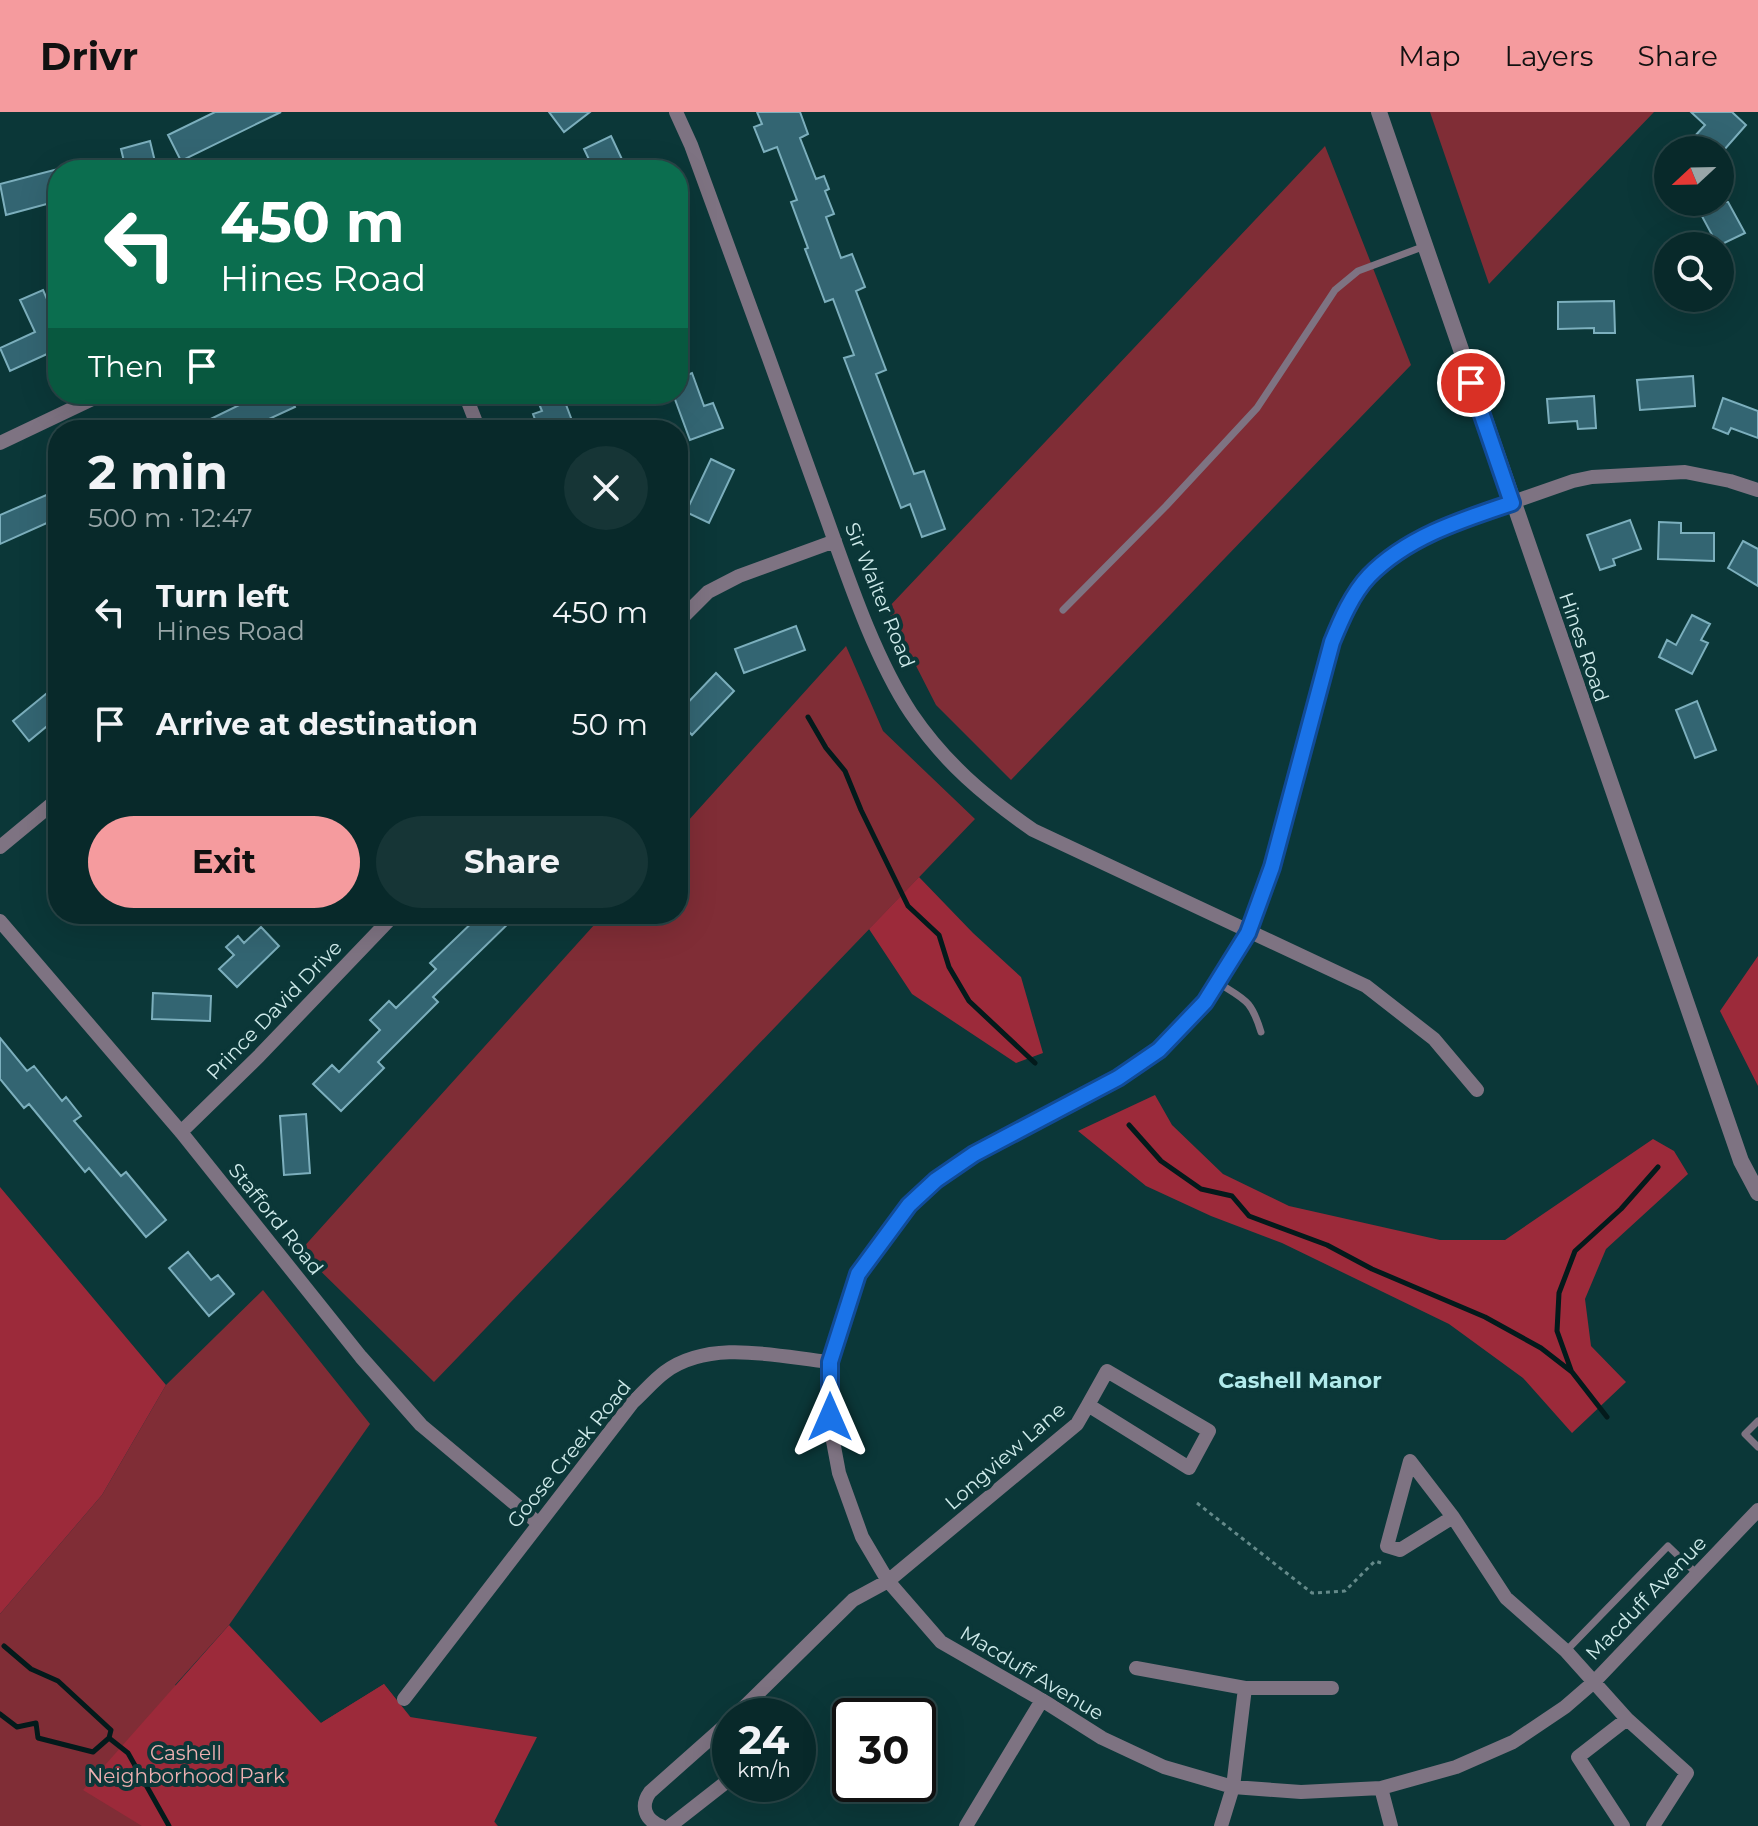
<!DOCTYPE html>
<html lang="en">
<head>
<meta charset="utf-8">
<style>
  body { margin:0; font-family:Montserrat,sans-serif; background:#163536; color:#f1f3f6; height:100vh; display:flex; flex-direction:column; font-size:30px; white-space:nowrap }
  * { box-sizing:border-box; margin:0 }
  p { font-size:26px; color:#98a6a8 }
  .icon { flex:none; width:44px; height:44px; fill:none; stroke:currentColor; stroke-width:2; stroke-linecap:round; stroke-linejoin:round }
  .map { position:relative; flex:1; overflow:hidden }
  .drawer { position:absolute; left:48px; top:308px; width:640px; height:504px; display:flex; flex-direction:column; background:#08292a; border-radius:32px; box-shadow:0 8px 32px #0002,0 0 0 2px #294547 }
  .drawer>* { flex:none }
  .banner { position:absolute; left:48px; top:48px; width:640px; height:244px; border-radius:32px; box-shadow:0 8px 32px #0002,0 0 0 2px #294547; background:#0b6e4f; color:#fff; overflow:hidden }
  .needle { width:52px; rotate:248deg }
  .tools { position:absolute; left:1654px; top:24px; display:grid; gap:16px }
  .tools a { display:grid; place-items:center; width:80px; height:80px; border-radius:50%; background:#08292a; box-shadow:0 8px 32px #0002,0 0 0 2px #294547; font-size:40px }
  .speed { position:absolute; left:712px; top:1586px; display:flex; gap:16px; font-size:40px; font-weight:700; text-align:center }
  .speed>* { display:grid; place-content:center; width:104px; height:104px; border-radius:50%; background:#08292a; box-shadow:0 8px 32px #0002,0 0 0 2px #294547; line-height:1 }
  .speed small { font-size:20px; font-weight:400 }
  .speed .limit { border:4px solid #111; border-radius:12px; background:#fff; color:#111 }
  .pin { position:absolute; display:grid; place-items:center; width:68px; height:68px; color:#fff; margin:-34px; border:4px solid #fff; border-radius:50%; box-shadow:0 2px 8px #0007 }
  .me { position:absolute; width:88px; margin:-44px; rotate:0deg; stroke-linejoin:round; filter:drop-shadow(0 0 6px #0008) }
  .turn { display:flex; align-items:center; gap:28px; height:168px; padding:0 40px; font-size:36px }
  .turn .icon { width:104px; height:104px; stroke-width:2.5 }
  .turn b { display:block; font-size:56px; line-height:68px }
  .then { display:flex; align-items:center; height:76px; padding:0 40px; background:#0003; gap:16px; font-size:30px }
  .round { display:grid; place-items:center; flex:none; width:84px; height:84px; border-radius:42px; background:#163536 }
  .overview { display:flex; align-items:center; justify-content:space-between; height:136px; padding:0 40px }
  h1 { font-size:48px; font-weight:700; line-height:60px }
  .cta { display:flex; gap:16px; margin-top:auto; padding:16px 40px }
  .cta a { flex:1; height:92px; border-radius:48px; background:#f59b9e; color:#111; font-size:32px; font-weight:700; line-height:92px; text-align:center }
  .cta a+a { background:#163536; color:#f1f3f6 }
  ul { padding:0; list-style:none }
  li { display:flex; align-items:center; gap:24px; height:112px; padding:0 40px }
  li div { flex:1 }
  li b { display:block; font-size:30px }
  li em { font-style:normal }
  header { display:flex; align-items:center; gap:48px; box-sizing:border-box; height:112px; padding:0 40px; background:#f59b9e; color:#111 }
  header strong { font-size:38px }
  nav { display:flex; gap:44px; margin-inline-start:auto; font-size:28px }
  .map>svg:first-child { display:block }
  .green { fill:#802d36 }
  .forest { fill:#9c2a3a }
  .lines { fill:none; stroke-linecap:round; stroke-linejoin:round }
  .stream { stroke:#031a1b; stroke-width:5 }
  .building { fill:#336572; stroke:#7cafbd; stroke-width:2 }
  .path { stroke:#658a8a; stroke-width:3; stroke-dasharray:4 4; stroke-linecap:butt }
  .service { stroke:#7e7382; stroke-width:7 }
  .minor { stroke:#7e7382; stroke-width:14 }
  .tertiary { stroke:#7e7382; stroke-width:16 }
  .route-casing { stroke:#114b97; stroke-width:20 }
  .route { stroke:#1a73e8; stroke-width:14 }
  .labels { text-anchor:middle; stroke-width:8; stroke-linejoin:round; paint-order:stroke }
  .street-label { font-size:20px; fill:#ceeaea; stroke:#0b3738 }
  .park-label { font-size:20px; fill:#edb0b1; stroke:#0b3738 }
  .neighbourhood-label { font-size:22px; font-weight:bold; fill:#b2ebec; stroke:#0b3738 }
</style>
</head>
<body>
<header>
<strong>Drivr</strong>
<nav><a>Map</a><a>Layers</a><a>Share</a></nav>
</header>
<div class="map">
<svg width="1758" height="1714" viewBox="0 0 1758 1714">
  <rect width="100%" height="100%" fill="#0b3738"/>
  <path class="green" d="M1430,0H1654L1489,172Z
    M1325,34L1411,253L1011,668L936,593L887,497Z
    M846,534L883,619L975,707L434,1270L300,1139L604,802H678V720Z
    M263,1178L370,1312L229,1513L175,1573L258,1650L384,1572L498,1714H0V1502L102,1383L166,1273Z"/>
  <path class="forest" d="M919,765L973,821L1021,865L1043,941L1016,951L912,882L869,817Z
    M1758,844V974L1720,899Z
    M1155,983L1172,1013L1223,1062L1289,1094L1440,1128H1505L1653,1027L1674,1039L1688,1062L1606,1137L1585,1187L1591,1234L1626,1270L1572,1321L1523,1266L1449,1212L1282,1131L1211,1104L1146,1074L1078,1019Z
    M0,1075L166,1273L102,1383L0,1502Z
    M229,1513L321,1611L384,1572L410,1605L537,1625L494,1710L497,1714H142L83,1678Z"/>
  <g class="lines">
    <path class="stream" d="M808,605L826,636L845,659L861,698L908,794L939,823L949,855L969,889L1035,951
      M1129,1013L1161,1049L1201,1077L1232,1084L1249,1104L1327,1133L1372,1157L1485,1205L1541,1236L1572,1260L1607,1305
      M1571,1258L1557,1219L1559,1181L1575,1139L1621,1097L1658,1055
      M4,1534L31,1557L58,1569L111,1618L109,1626
      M0,1602L17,1615L36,1611L38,1626L93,1640L109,1626L128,1641L169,1714"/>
  </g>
  <path class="building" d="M215,0H281L181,49L168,23Z
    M549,0H590L564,20Z
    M757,0H800L808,22L800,26L816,67L824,64L829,77L825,79L834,102L826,105L841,146L852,142L865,175L856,179L886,258L876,262L914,362L924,359L945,417L922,425L910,392L901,396L844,246L854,243L833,187L825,190L805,137L808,136L791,90L797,88L777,35L764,40L754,15L762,12Z
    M1691,0H1732L1746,13L1724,38H1708L1694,25L1705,13Z
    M611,24L627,58H594L584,37Z
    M150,29L157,58H126L121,37Z
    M58,57V89L6,103L0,72Z
    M1707,90H1728L1745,121L1718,134L1697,95Z
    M43,178L58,212V237L10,259L0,236L35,220L20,188Z
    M1614,189L1615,221H1594V216L1558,217V190Z
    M692,261L704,294L713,291L723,316L690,328L673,282H678V267Z
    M1693,264L1695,294L1640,298L1637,268Z
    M262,282H289L295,295L245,318H188Z
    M535,282H562L574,314L565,318H539L533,302L542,299Z
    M1594,284L1596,316L1578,317L1577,309L1549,311L1547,287Z
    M1723,286L1758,299V326L1731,316L1728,322L1713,316Z
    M711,347L734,358L709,411L686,400Z
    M58,378V406L0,432V403Z
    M1630,408L1641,437L1613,447L1615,453L1600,458L1587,423Z
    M1659,410L1681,411V421H1714V449L1658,447Z
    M1743,429L1758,437V474L1728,456Z
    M1692,503L1710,512L1701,528L1708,531L1692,562L1659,545L1667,528L1676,533Z
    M796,514L805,538L744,561L735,537Z
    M716,561L734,579L692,623L678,609V601Z
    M58,572V605L29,629L13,609Z
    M1697,589L1716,638L1695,646L1676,598Z
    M481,802H518L433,885L438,890L378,950L384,956L341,999L313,972L332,953L339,960L380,918L370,908L389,889L396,896L436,857L430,851Z
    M261,815L279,834L237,875L219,857L234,843L226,835L238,824L244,831Z
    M153,881L211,884L210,909L152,907Z
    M0,926L27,959L34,954L62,989L66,985L81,1004L74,1009L121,1064L126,1060L166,1108L146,1125L89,1056L85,1060L29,992L24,996L0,967Z
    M306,1002L310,1061L284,1063L280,1004Z
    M188,1140L211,1168L218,1163L234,1182L209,1204L169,1156Z"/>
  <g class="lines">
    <path class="path" d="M1197,1391L1312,1481L1345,1479L1375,1449L1381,1451"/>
    <path class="service" d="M1063,498L1166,394L1257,296L1335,178L1358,159L1425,134
      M1217,870C1245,888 1251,887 1261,920
      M1758,1309L1745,1322L1758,1335
      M1566,1539L1668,1434L1696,1461"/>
    <path class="minor" d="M676,0L691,33C733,148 775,262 816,377C842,447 870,539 911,601C945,651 984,684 1033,718L1366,874L1434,927L1477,978
      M465,282L479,318
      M0,331L103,282
      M1758,378L1730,369L1685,360L1592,365L1573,369L1464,407L1405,435L1367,465L1344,502L1332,530L1272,755L1248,821L1205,890L1159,938L1118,966L974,1042L936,1068L909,1093L858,1162L830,1250L829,1278L833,1329L839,1361L862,1425L888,1469L941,1530L1042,1588L1102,1626L1164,1655L1233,1675L1301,1680L1381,1676L1456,1655L1513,1630L1565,1595L1595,1569L1758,1398
      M678,510L708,480L739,464L835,429
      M0,735L58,687
      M0,809L181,1020L361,1245L421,1313L538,1411
      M181,1020L259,944L395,802
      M1410,1349L1453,1405L1400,1438L1387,1434Z
      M1453,1405L1506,1486L1566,1539L1627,1607
      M1136,1556L1245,1576L1233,1675L1221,1714
      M1245,1576H1332
      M404,1587L633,1290C644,1280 654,1268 665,1260C711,1226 779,1245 830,1250
      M735,1604L853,1488L888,1469L1077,1312L1088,1293L1189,1356L1209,1319L1107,1259L1088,1293
      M1381,1676L1391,1714
      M661,1714C645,1708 640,1694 650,1680L730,1609
      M670,1714L730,1667
      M966,1714L1042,1588
      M1623,1714L1578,1645L1627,1607L1687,1661L1653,1714"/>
    <path class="tertiary" d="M1379,0L1741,1049L1758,1081"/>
  </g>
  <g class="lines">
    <defs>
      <path id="route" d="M830,1305V1250L858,1162L909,1093L936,1068L974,1042L1118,966L1159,938L1205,890L1248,821L1272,755L1332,530C1341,508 1352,482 1369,464C1407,425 1461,408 1512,391L1471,271"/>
    </defs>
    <use href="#route" class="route-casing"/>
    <use href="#route" class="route"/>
  </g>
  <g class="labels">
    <g class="street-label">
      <text transform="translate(880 483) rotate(68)" y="7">Sir Walter Road</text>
      <text transform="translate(1584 535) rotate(71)" y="7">Hines Road</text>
      <text transform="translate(274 898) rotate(-46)" y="7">Prince David Drive</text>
      <text transform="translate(276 1107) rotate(51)" y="7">Stafford Road</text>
      <text transform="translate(569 1342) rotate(-51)" y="7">Goose Creek Road</text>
      <text transform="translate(1005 1344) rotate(-41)" y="7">Longview Lane</text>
      <text transform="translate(1646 1486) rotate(-46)" y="7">Macduff Avenue</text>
      <text transform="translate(1032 1561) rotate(31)" y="7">Macduff Avenue</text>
    </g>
    <g class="park-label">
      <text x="186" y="1648">Cashell<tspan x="186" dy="23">Neighborhood Park</tspan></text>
    </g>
    <g class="neighbourhood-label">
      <text x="1300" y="1276">Cashell Manor</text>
    </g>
  </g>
</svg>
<div class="tools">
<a><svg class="needle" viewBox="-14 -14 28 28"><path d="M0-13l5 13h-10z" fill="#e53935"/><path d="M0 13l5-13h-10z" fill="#98a6a8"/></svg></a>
<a><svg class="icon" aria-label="search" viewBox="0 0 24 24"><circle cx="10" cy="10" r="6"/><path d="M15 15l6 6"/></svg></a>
</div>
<div class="speed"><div>24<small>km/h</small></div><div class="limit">30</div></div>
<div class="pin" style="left:1471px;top:271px;background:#d93025"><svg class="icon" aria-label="arrive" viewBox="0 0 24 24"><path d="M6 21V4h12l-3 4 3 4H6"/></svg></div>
<svg class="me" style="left:830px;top:1305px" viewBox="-20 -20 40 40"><path d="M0-17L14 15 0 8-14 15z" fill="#1a73e8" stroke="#fff" stroke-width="4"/></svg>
<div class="banner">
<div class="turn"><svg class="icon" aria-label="left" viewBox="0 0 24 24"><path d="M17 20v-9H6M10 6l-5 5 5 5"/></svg><div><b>450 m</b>Hines Road</div></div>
<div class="then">Then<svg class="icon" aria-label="arrive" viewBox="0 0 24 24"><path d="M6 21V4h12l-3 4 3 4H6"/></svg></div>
</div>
<section class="drawer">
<div class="overview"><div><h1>2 min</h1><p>500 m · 12:47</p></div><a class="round"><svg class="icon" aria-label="close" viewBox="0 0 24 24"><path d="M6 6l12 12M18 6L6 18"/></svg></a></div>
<ul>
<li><svg class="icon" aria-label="left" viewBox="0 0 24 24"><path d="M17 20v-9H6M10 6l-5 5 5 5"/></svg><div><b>Turn left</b><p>Hines Road</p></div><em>450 m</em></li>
<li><svg class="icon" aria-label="arrive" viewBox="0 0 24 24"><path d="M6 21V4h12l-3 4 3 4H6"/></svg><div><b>Arrive at destination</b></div><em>50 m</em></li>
</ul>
<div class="cta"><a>Exit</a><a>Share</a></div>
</section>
</div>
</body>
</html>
